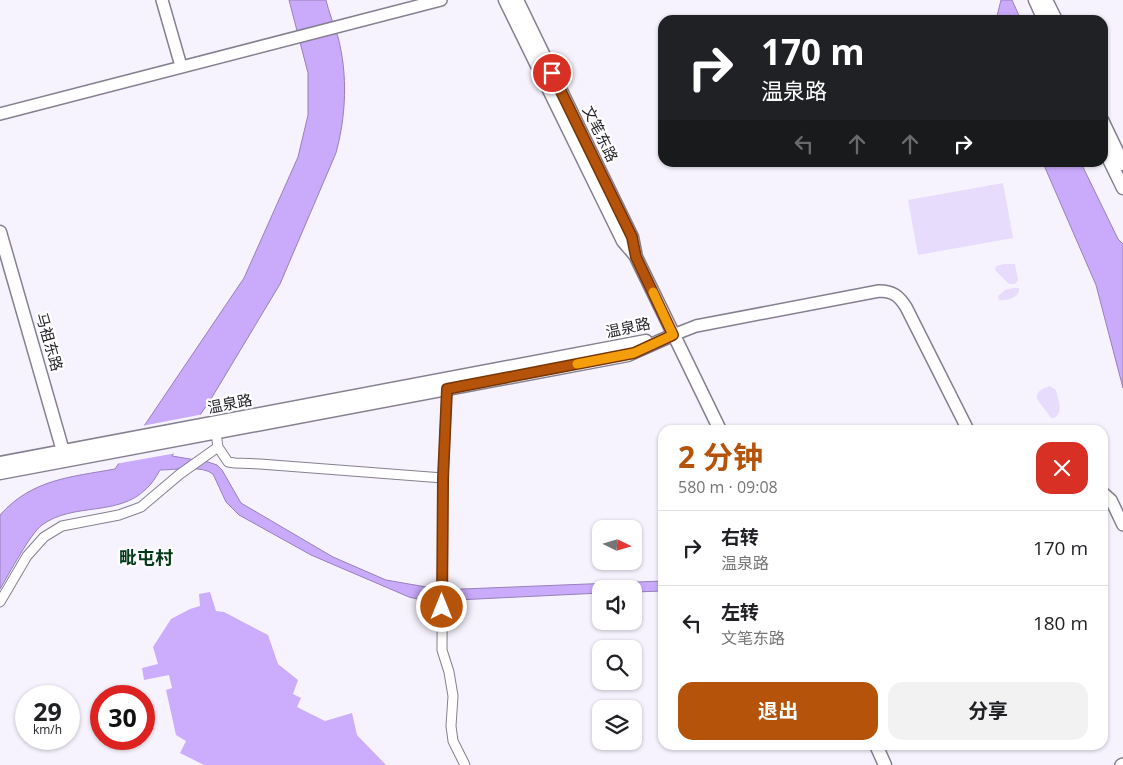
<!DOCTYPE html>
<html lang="zh">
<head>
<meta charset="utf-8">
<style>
  body { margin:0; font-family:"Open Sans","Noto Sans SC",sans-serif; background:#f2f2f2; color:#202124; height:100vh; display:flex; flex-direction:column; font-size:19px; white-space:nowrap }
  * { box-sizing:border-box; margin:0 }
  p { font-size:16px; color:#757577 }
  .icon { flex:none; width:28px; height:28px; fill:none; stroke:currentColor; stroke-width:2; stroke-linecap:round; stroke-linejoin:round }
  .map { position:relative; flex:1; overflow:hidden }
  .drawer { position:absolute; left:658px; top:425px; width:450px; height:325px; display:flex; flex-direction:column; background:#fff; border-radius:15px; box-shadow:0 1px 4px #0004 }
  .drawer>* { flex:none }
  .banner { position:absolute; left:658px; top:15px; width:450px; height:152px; border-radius:15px; box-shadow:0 1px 4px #0004; background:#202124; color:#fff; overflow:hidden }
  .needle { width:32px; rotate:95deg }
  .buttons { position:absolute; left:592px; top:520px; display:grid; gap:10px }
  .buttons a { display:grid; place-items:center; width:50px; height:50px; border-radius:10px; background:#fff; box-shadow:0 1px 4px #0004; font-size:25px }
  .speed { position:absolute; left:15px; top:685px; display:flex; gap:10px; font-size:25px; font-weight:700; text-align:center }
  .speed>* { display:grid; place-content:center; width:65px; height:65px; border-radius:50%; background:#fff; box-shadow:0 1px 4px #0004; line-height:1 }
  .speed small { font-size:12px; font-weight:400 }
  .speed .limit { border:8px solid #d22; background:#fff; color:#111 }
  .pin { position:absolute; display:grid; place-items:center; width:42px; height:42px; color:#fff; margin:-21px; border:2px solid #fff; border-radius:50%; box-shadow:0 1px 5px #0007 }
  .me { position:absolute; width:55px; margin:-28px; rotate:0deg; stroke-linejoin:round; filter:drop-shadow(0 0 4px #0008) }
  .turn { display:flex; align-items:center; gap:18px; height:105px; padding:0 20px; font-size:22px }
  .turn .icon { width:65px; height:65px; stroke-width:2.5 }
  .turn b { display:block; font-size:35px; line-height:42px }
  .lanes { display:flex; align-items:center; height:48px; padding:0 20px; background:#0003; justify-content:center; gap:25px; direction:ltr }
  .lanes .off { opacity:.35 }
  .round { display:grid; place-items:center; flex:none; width:52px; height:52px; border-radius:15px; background:#f2f2f2 }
  .head { display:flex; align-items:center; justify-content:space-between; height:85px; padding:0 20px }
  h1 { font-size:30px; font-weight:700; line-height:38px; color:#b45309 }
  .action { display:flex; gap:10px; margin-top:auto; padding:10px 20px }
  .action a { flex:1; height:58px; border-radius:15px; background:#b45309; color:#fff; font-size:20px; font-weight:700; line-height:58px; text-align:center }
  .action a+a { background:#f2f2f2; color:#202124 }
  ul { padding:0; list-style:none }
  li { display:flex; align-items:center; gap:15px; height:75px; padding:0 20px; border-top:1px solid #e0e0e0 }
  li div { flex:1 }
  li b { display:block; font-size:19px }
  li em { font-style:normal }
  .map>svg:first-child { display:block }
  .green { fill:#e7dcfb }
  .forest { fill:#ccacfd }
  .water { fill:#caaafb; stroke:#9780bb }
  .pier { fill:#f7f3fe }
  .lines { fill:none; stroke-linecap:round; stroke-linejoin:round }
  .minor-casing { stroke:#857f8f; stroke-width:11 }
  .tertiary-casing { stroke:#857f8f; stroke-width:14 }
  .secondary-casing { stroke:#857f8f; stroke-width:15 }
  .minor { stroke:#fff; stroke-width:9 }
  .tertiary { stroke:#fff; stroke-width:11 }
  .secondary { stroke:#fff; stroke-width:12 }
  .route-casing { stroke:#753606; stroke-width:12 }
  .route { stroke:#b45309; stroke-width:9 }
  .slow { stroke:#f59e0b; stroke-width:9 }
  .labels { text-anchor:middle; stroke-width:4.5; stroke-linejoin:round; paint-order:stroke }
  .street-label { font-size:15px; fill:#201e25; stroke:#fff }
  .quarter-label { font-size:18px; font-weight:bold; fill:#003818; stroke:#fff }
</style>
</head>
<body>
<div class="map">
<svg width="1123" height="765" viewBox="0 0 1123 765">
  <rect width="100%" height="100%" fill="#f7f3fe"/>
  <path class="green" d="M1003,183L1013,238L918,255L908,200Z
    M1004,264H1015L1018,280L1015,284H1009L995,270L996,266Z
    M1013,288H1019C1020,298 1007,301 999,300L998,296L1005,290Z
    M1050,386L1056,390C1058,399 1064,413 1054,418H1051L1037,399C1036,390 1043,389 1050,386Z"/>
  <path class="forest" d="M210,592L216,611L224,612L268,635L278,664L298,680L293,694L301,698L297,707L325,721L352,713L357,735L386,765H204L180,753L186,741L176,735L166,690L172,688L169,675L144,680L142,668L158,664L153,647L171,619L190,609L200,606L199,594Z"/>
  <path class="water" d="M289,0H326C329,13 334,25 338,37C348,75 346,116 336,153L280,284L211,399L172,456L208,462L217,465L222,470L241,503L333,557L386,580L432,588L438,590L662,581V591L634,592V589H601V593L436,601L422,600L409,597L311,555L239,515L226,502L213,474C202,465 174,470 160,470C156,477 152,484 146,489C118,517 73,502 42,525C30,534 9,574 0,589V515C32,479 71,477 115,469L244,278L298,157L308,115V73Z
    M1001,0H1012L1021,20H996Z
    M1043,163H1081L1118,239L1123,244V388L1096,285Z"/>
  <path class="pier" d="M204,414L177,453L115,464L142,426Z"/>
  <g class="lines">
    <defs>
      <path id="minor" d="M447,389L443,478L442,650L449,672L453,696L451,726L453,741L465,765
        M216,433L218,447L228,462L235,463L260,464L443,478
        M0,602L27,556L44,537L62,526L119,515L141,507L180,474L218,447"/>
      <path id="tertiary" d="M162,0L181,66
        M0,114L441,0
        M673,335L696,326L879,291C893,291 899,296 906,307L968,430
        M1102,492L1111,500L1123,525
        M1121,765L1123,764"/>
      <path id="secondary" d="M505,0L623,241L635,255
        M517,0L632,237L636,257L720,430
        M1035,0L1044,20
        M1046,0L1056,20
        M1102,120L1123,164
        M1102,145L1123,188
        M0,232L65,458
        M0,463L646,341
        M0,473L628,355L673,335
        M876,745L885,765"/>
    </defs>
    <use href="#minor" class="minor-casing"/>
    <use href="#tertiary" class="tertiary-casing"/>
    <use href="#secondary" class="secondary-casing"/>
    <use href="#minor" class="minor"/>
    <use href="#tertiary" class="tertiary"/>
    <use href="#secondary" class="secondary"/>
  </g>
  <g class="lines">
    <defs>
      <path id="route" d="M442,607L443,478L447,389L634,353L673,335L636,257L632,237L552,73"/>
    </defs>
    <use href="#route" class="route-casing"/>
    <use href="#route" class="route"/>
    <path class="slow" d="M577,364L634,353L673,335L653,292"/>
  </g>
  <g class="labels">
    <g class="street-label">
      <text transform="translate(600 134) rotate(64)" y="5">文笔东路</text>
      <text transform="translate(628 328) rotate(-12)" y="5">温泉路</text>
      <text transform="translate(49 342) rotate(74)" y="5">马祖东路</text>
      <text transform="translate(230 404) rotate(-11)" y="5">温泉路</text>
    </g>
    <g class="quarter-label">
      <text x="146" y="564">毗屯村</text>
    </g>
  </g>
</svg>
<div class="buttons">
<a><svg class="needle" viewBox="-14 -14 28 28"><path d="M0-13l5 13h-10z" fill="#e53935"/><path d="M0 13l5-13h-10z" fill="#757577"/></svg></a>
<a><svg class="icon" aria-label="sound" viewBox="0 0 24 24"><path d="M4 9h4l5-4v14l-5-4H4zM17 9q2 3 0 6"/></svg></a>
<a><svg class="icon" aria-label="search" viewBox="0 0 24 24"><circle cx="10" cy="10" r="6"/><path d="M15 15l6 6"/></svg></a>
<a><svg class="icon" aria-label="layers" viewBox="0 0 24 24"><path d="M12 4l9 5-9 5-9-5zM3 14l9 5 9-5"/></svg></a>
</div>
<div class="speed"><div>29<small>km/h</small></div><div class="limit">30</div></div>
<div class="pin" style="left:552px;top:73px;background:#d93025"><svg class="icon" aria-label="arrive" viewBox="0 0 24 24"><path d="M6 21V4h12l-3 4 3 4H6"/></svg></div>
<svg class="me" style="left:442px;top:607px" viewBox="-20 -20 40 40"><circle r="17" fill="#b45309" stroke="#fff" stroke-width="3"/><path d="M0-11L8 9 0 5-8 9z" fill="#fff"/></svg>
<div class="banner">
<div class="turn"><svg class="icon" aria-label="right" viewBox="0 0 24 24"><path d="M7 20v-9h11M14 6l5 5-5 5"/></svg><div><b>170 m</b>温泉路</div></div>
<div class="lanes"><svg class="icon off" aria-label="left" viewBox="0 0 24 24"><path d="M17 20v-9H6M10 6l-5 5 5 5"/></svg><svg class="icon off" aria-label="ahead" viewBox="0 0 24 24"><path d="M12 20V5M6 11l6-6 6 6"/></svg><svg class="icon off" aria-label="ahead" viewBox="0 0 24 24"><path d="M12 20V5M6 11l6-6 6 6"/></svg><svg class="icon" aria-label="right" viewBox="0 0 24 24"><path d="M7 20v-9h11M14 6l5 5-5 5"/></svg></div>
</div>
<section class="drawer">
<div class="head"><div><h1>2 分钟</h1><p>580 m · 09:08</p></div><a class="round" style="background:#d93025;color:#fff"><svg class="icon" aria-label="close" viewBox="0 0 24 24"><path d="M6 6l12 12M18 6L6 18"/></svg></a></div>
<ul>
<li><svg class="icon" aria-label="right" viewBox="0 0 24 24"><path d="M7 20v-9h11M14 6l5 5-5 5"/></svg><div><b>右转</b><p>温泉路</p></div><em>170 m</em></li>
<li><svg class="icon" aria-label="left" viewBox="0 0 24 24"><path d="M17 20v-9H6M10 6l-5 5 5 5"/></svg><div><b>左转</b><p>文笔东路</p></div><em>180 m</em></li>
</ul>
<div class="action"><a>退出</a><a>分享</a></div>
</section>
</div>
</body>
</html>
